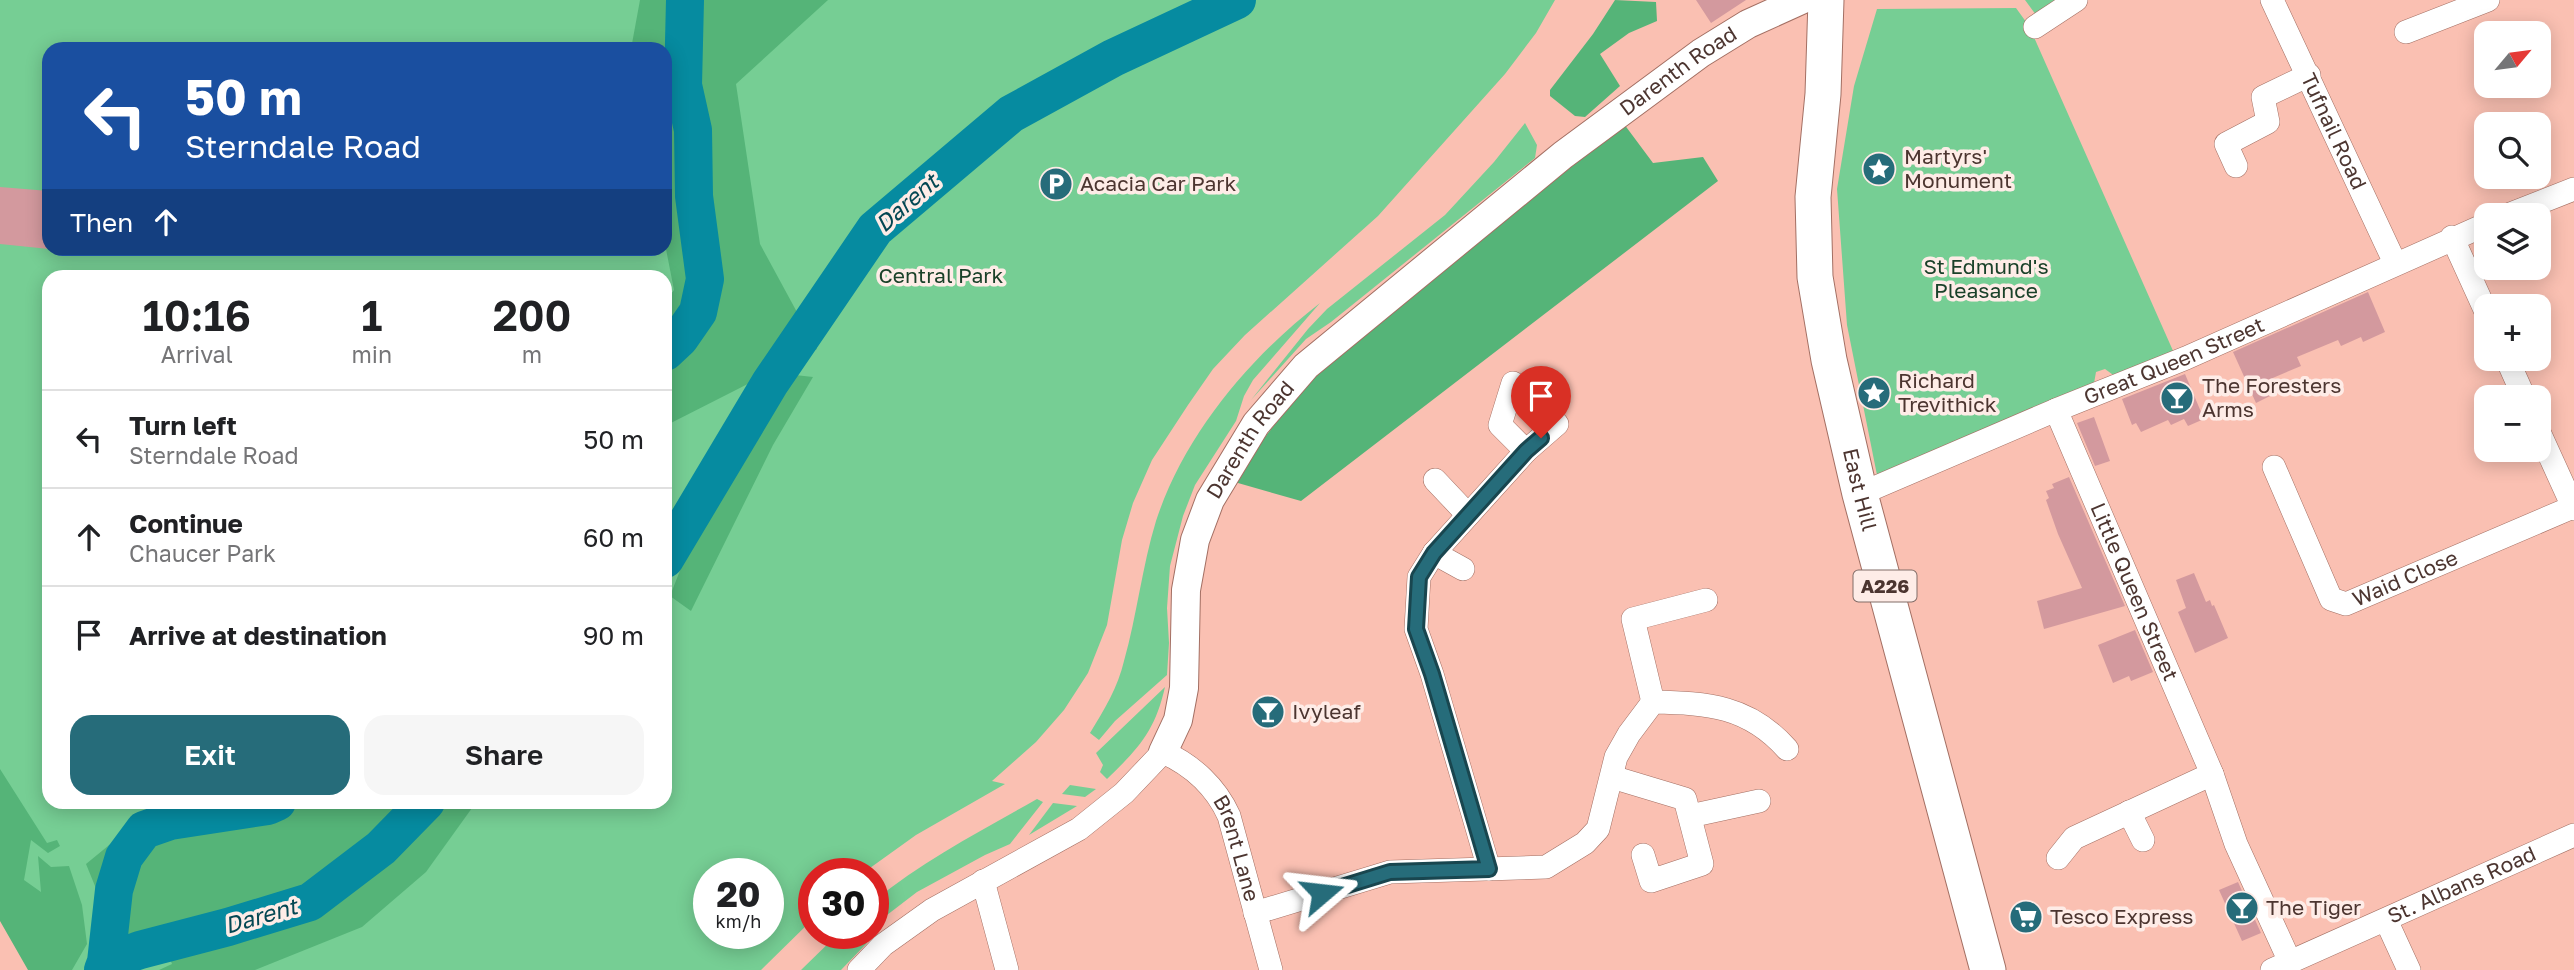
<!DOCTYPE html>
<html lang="en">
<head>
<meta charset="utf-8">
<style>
  body { margin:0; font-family:"Golos Text",sans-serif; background:#f6f6f6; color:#202124; height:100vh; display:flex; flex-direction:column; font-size:26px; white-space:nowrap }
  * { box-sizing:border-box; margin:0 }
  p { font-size:23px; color:#757577 }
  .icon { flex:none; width:38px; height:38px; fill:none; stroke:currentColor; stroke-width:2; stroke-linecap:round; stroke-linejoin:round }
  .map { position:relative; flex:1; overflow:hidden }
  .side { position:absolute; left:42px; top:270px; width:630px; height:539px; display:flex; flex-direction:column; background:#fff; border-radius:21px; box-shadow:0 4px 18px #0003 }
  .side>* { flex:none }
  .hud { position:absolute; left:42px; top:42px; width:630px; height:214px; border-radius:21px; box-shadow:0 4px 18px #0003; background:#1a4fa0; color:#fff; overflow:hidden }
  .needle { width:46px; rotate:61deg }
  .buttons { position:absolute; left:2474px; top:21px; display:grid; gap:14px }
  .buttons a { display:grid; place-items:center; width:77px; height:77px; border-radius:14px; background:#fff; box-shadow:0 4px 18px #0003; font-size:35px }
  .speed { position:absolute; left:693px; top:858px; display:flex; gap:14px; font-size:35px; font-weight:700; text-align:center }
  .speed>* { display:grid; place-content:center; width:91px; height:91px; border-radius:50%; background:#fff; box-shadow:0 4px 18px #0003; line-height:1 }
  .speed small { font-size:18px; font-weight:400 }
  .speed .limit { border:10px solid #d22; background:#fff; color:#111 }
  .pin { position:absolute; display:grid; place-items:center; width:60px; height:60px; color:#fff; margin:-72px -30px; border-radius:50% 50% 50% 0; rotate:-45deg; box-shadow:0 0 7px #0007 }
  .pin .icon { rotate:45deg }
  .me { position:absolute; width:77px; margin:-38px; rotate:73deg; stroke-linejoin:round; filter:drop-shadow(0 0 5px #0008) }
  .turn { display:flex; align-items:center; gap:24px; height:147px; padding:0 28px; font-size:32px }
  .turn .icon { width:91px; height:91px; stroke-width:2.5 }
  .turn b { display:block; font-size:49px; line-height:60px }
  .then { display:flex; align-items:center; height:66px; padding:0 28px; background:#0003; gap:14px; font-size:26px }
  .eta { display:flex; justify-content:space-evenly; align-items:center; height:119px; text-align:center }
  .eta b { font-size:42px; font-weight:600; line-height:49px }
  .primary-button { display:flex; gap:14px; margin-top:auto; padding:14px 28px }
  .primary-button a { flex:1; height:80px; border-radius:21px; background:#266c7a; color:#fff; font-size:28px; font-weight:600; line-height:80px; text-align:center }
  .primary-button a+a { background:#f6f6f6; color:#202124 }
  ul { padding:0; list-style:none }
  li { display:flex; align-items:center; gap:21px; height:98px; padding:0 28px; border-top:2px solid #e0e0e0 }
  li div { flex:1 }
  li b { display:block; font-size:26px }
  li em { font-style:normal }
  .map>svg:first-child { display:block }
  .green { fill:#76ce94; fill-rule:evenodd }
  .forest { fill:#55b478 }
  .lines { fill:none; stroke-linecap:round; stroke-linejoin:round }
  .river { stroke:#068ba0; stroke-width:38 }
  .building { fill:#d3999e }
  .minor-casing { stroke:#a36f63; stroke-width:24 }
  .tertiary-casing { stroke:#a36f63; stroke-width:30 }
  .primary-casing { stroke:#a36f63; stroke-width:37 }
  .minor { stroke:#fff; stroke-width:23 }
  .tertiary { stroke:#fff; stroke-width:28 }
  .primary { stroke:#fff; stroke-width:35 }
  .route-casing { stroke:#19464f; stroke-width:18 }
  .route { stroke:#266c7a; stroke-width:12 }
  .labels { text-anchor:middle; stroke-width:7; stroke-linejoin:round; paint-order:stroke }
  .shield { fill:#feece7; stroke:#816c67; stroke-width:2 }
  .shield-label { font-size:19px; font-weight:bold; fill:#4c3530 }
  .street-label { font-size:21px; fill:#4c3530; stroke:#feece7 }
  .poi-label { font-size:21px; fill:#4c3530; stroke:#feece7; text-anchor:start }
  .park-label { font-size:21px; fill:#1a4129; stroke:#feece7 }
  .water-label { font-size:23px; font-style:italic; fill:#044753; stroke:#feece7 }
</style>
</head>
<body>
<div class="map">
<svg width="2574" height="970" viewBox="0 0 2574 970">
  <rect width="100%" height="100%" fill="#fac0b2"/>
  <path class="green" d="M0,0H1555L1536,33L1505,74L1378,216L1245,335L1213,369L1188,405L1152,460L1133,503L1122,540L1107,625L1088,673L1064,710L1036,742L992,781L1005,784L916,835L863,873H814V918L761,970H36L0,907ZM49,49H665V248H49ZM49,276H665V802H49ZM709,873H768V933H709Z
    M2025,0H2056L2036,15Z
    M2016,8L2029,26L2174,353L2116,377L2105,369L2096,372L2093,389L1877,475L1847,325L1837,189L1854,86L1877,9Z
    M1525,123L1537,145L1535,158L1331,322L1306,339L1251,400L1308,329L1327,309L1445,215L1494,162Z
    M1320,303L1253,380L1244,396L1236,421L1195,485L1183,516L1170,566L1167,608L1169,643L1167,675L1115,721L1099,740L1090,733C1104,710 1118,687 1124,661C1137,615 1142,567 1156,521C1184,435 1250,357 1320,303Z
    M1165,687C1155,731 1139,748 1107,779L1100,772L1103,765L1096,753Z
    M1070,785L1096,789L1085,797L1062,794Z
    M1037,799L1043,802L1010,844L985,855L917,892L887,915L874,901C924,860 981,831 1037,799Z
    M1053,803L1077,806L1029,835Z
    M839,933H868L867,943L841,970H801Z"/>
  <path class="forest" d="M640,0H828L736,84L760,244L817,349L665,426V302L674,290L665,244V49H631Z
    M1615,0L1656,2L1657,21L1629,33L1600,54L1620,86L1585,117L1575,116L1550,96V90L1593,34Z
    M1624,124L1653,163L1703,157L1718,181L1301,501L1231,481L1309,380Z
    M786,374L813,377L773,445L691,611L670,596L697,527Z
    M0,769L47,843L57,840L60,846L48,853L31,840L24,880L41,892L38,856L51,867L69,866L82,905L87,944L72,970H28L0,921Z
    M181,802H484L472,808L426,872L362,927L255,970H159L172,964L158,928L113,937L104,908L86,864L147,814Z"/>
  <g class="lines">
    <path class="river" d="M665,352L680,338L698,312L705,279L694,196L693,130L683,85L685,0
      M665,559L770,383L875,229L1011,114L1113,58L1237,0
      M106,962L140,950L228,927L310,902L381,848L426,802
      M103,970L106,962L114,890L124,857L144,830L170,821L268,806L277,802"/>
  </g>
  <path class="building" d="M1696,0H1746L1711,23Z
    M0,187L49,191V249L0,244Z
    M2368,292L2385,332L2363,342L2361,337L2341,346L2338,340L2297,357L2301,366L2268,380L2274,394L2256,403L2233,352Z
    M2185,374L2204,419L2188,426L2184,419L2171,425L2168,420L2141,432L2136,423L2132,425L2122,399Z
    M2094,417L2110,461L2095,466L2077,423Z
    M2069,477L2125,606L2044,629L2037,601L2082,588L2058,534L2046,500L2049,498L2046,491L2054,488L2052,484Z
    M2194,573L2206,602L2210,600L2212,606L2214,605L2228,638L2195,653L2178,612L2186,608L2176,580Z
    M2135,630L2153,672L2131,681L2129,676L2113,683L2098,645Z
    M2238,882L2261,933L2242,941L2219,890Z"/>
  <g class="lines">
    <defs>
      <g id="minor">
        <path id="s1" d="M2272,0L2395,263"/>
        <path d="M2035,27L2076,0"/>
        <path d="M2406,32L2488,0"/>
        <path d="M2236,166L2226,144L2268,122L2263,97L2309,75"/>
        <path d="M2508,215L2574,189"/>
        <path d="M2452,237L2487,314"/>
        <path d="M2507,359L2524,397"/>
        <path id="s2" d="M2056,410L2212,774L2236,844L2290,962"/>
        <path d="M2539,432L2574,509"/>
        <path d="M1526,451L1557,424"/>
        <path id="s3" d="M2274,467L2331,599L2346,604L2573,507"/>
        <path d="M1435,480L1468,515"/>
        <path id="s4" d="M1860,494L2056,410L2186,358L2487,224"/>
        <path d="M1434,553L1463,569"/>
        <path d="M1653,702L1633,619L1706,600"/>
        <path d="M1612,777L1685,799L1702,864L1651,881L1643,855"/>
        <path d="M2129,812L2143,840"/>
        <path d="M1690,816L1759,801"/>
        <path d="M2058,858L2074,838L2212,774"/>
        <path d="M1489,869L1432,674L1416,629L1419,577L1434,553L1526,451L1500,425L1513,383"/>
        <path d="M983,881L1007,970"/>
        <path d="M1255,913L1390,872L1546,867L1585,843L1598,829L1616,757L1629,734L1653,702C1708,703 1749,706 1787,749"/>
        <path d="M2386,920L2409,970"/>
        <path id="s5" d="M859,970L883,945L932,910L1079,829L1124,793L1163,752C1192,765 1216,787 1229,816L1271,970"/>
        <path id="s6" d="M2272,970L2574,835"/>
      </g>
      <g id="tertiary">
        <path id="s7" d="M1163,752L1178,720L1184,688L1186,590L1195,540L1210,500L1256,424L1306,366L1563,155L1701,53L1748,24L1801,0"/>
      </g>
      <g id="primary">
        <path id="s8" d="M1826,0L1823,94L1813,197L1815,277L1829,360L1860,494L1988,970"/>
      </g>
    </defs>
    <use href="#minor" class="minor-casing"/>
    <use href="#tertiary" class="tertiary-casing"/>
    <use href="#primary" class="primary-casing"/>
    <use href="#minor" class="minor"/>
    <use href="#tertiary" class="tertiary"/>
    <use href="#primary" class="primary"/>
  </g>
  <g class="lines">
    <defs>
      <path id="route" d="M1322,893L1390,872L1489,869L1432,674L1416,629L1419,577L1434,553L1526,451L1541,438"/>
    </defs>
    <use href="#route" class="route-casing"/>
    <use href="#route" class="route"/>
  </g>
  <defs>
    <symbol id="sight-disc" viewBox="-11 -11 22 22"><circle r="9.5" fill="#266c7a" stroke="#feece7"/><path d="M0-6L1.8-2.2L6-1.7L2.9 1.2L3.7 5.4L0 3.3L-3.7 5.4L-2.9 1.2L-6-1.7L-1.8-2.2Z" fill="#fff"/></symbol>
    <symbol id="parking-disc" viewBox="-11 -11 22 22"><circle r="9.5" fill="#266c7a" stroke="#feece7"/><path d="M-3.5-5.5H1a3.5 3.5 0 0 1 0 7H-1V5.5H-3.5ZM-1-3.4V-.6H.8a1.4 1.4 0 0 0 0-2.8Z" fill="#fff"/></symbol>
    <symbol id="bar-disc" viewBox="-11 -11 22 22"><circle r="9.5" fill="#266c7a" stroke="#feece7"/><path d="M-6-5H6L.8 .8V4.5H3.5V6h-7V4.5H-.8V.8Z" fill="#fff"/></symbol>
    <symbol id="supermarket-disc" viewBox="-11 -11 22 22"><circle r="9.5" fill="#266c7a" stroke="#feece7"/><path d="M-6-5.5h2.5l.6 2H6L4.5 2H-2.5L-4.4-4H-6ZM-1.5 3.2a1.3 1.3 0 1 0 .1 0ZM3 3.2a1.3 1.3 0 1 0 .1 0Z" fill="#fff"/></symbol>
  </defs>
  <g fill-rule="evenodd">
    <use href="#sight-disc" x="1860" y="150" width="38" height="38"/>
    <use href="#parking-disc" x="1037" y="165" width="38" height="38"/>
    <use href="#sight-disc" x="1855" y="374" width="38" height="38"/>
    <use href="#bar-disc" x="2158" y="379" width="38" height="38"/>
    <use href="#bar-disc" x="1249" y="693" width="38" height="38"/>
    <use href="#bar-disc" x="2223" y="889" width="38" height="38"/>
    <use href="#supermarket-disc" x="2007" y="898" width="38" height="38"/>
  </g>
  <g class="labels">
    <rect class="shield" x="1853.5" y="570.5" width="63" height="31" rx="5"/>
    <g class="shield-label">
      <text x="1885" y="593">A226</text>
    </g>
    <g class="street-label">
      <text dy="7" stroke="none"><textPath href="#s7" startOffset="900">Darenth Road</textPath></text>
      <text dy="7" stroke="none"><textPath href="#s1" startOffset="145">Tufnail Road</textPath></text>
      <text dy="7" stroke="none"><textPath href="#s4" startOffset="341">Great Queen Street</textPath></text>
      <text dy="7" stroke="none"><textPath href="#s7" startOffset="332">Darenth Road</textPath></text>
      <text dy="7" stroke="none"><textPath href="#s8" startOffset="495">East Hill</textPath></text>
      <text dy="7" stroke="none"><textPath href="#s3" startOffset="224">Waid Close</textPath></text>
      <text dy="7" stroke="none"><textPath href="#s2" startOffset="198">Little Queen Street</textPath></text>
      <text dy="7" stroke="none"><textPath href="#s5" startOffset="504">Brent Lane</textPath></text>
      <text dy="7" stroke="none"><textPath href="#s6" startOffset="208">St. Albans Road</textPath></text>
    </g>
    <g class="poi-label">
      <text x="1904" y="164">Martyrs'<tspan x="1904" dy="24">Monument</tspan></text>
      <text x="1080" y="191">Acacia Car Park</text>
      <text x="1898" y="388">Richard<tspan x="1898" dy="24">Trevithick</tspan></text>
      <text x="2202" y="393">The Foresters<tspan x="2202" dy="24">Arms</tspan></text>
      <text x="1292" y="719">Ivyleaf</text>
      <text x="2266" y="915">The Tiger</text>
      <text x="2050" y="924">Tesco Express</text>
    </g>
    <g class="park-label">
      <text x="1986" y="274">St Edmund's<tspan x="1986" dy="24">Pleasance</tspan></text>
      <text x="941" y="283">Central Park</text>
    </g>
    <g class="water-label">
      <text transform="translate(907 203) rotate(-41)" y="8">Darent</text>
      <text transform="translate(261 916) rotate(-16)" y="8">Darent</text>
    </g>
  </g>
</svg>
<div class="buttons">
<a><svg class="needle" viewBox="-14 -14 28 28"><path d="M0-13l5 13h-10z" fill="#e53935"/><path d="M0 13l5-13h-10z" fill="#757577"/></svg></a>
<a><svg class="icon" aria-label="search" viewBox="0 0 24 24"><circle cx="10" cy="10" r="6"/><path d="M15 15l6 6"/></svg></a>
<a><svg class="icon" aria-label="layers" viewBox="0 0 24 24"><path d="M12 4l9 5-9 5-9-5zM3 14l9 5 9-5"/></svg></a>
<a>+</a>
<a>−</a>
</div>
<div class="speed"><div>20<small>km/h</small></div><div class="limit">30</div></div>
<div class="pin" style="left:1541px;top:438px;background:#d93025"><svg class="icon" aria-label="arrive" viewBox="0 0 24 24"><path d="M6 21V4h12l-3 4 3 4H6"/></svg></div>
<svg class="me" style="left:1322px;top:893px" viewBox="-20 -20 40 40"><path d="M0-17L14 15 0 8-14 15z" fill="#266c7a" stroke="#fff" stroke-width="4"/></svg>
<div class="hud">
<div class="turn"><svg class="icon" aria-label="left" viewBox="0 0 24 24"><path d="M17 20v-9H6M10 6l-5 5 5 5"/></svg><div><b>50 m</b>Sterndale Road</div></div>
<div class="then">Then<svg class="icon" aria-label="ahead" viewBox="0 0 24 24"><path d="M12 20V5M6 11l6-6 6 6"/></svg></div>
</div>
<section class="side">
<div class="eta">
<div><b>10:16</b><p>Arrival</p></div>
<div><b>1</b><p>min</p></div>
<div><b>200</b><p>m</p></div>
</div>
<ul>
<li><svg class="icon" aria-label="left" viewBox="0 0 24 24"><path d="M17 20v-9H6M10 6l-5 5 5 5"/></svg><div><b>Turn left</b><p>Sterndale Road</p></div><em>50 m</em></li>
<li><svg class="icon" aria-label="ahead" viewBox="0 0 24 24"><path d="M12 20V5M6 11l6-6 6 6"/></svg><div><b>Continue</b><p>Chaucer Park</p></div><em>60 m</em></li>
<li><svg class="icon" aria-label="arrive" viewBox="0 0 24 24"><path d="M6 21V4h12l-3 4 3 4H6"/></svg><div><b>Arrive at destination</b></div><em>90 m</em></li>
</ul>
<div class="primary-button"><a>Exit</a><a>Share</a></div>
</section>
</div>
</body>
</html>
